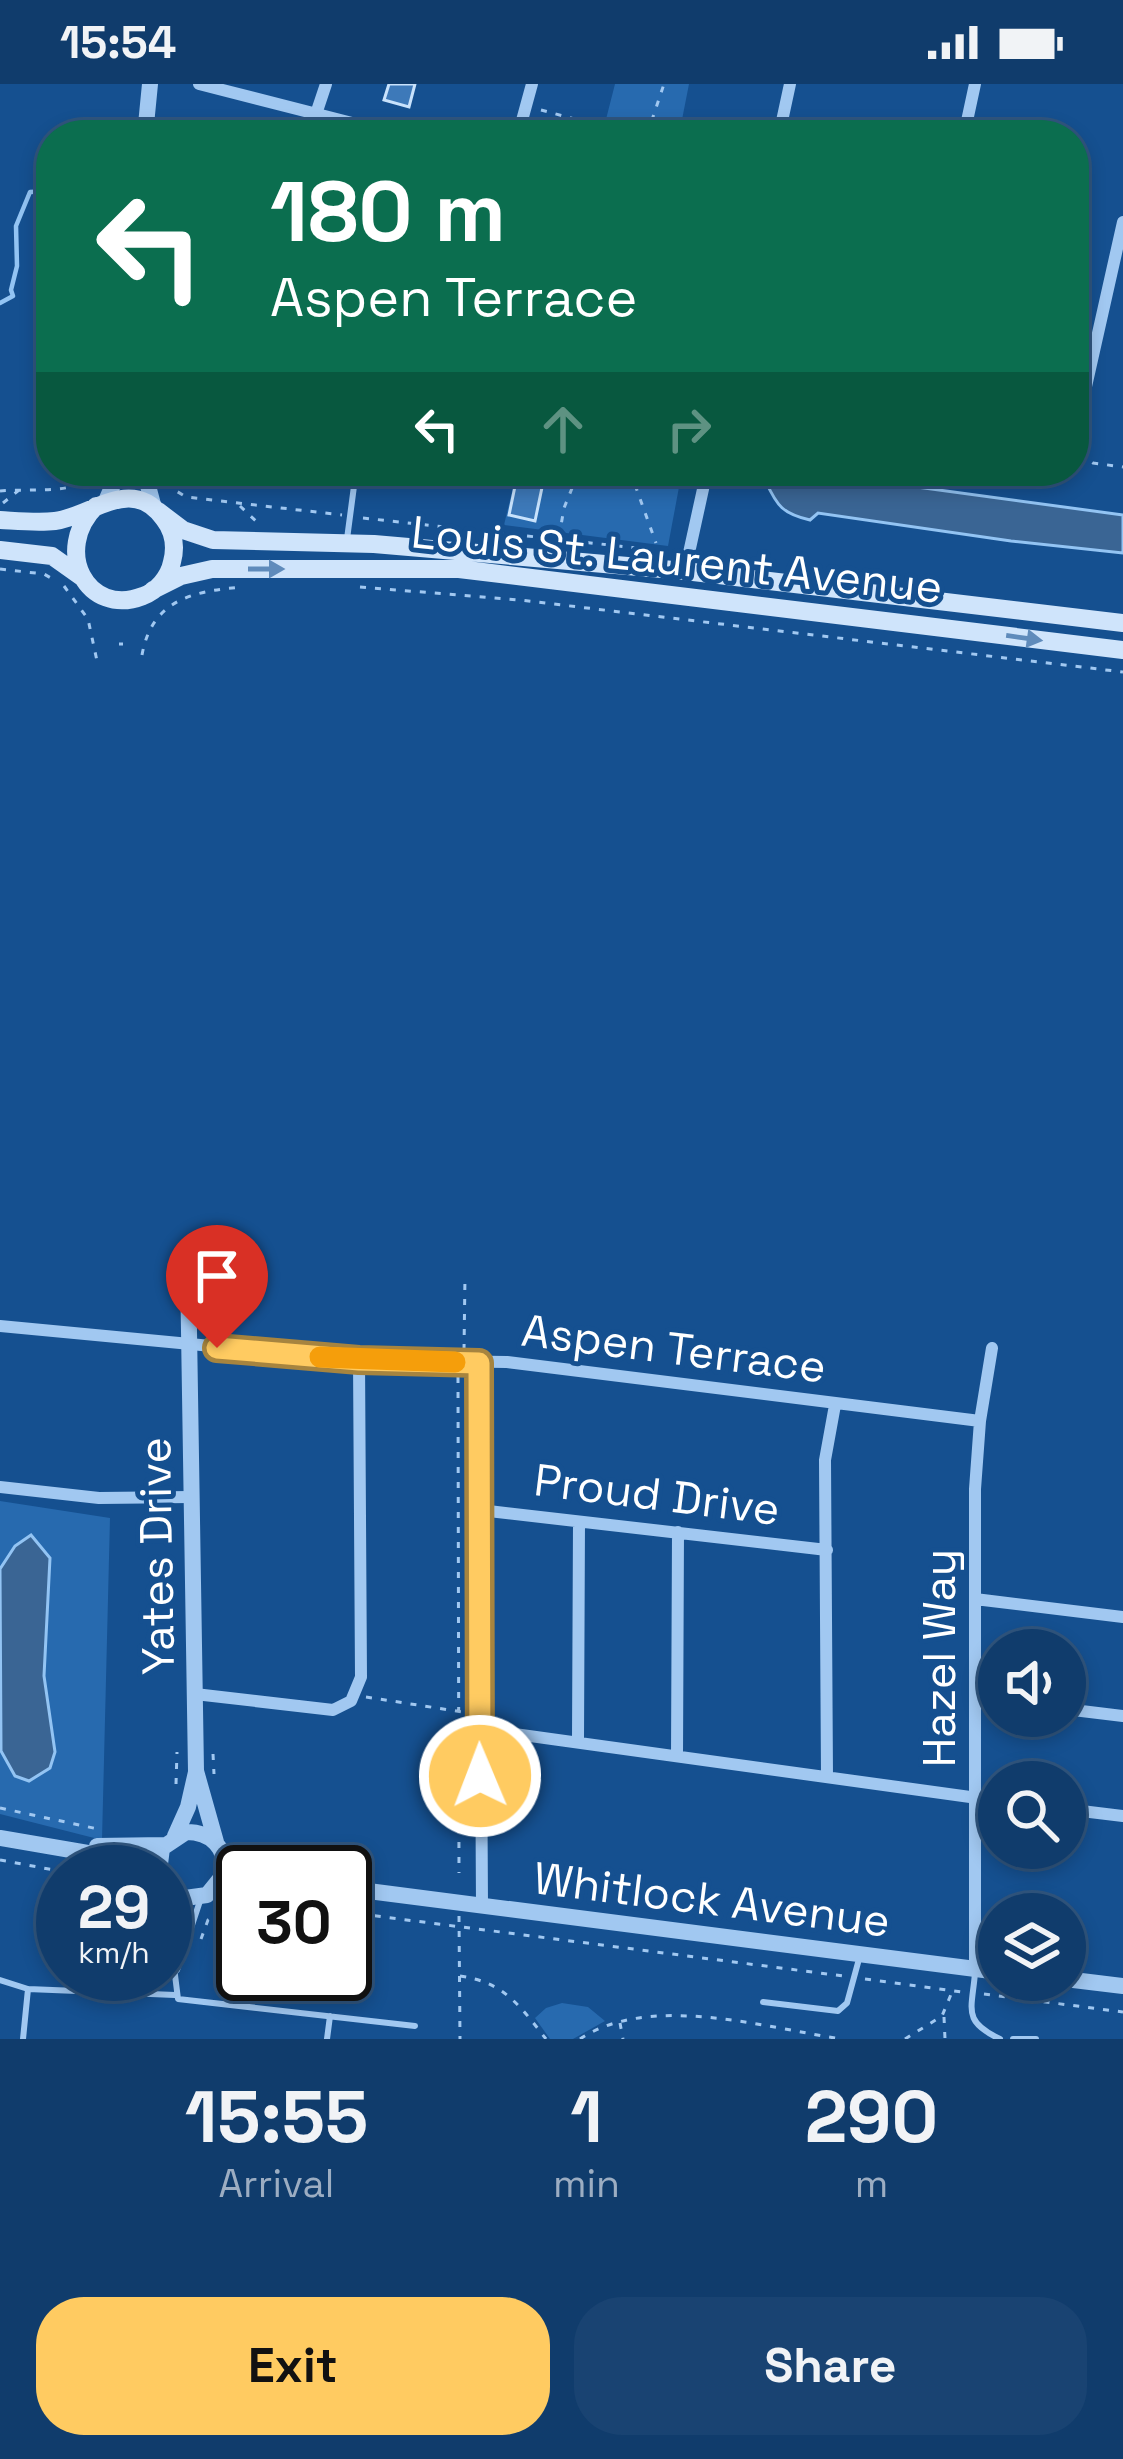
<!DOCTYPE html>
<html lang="en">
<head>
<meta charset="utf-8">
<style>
  body { margin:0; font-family:"Space Grotesk",sans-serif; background:#194372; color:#f1f3f6; height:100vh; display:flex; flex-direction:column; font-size:45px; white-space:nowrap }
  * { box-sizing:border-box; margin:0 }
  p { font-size:39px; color:#9cadc2 }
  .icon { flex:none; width:66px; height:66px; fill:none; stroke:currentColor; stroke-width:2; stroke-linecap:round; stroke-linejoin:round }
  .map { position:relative; height:1955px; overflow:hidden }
  .panel { display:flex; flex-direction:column; background:#103c6c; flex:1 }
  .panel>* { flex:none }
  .hud { position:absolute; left:36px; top:36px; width:1053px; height:366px; border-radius:48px; box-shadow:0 6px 18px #0003,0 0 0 3px #30567f; background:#0b6e4f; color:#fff; overflow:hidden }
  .tools { position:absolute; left:978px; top:1545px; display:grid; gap:24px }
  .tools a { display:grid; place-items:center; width:108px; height:108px; border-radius:50%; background:#103c6c; box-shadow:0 6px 18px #0003,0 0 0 3px #30567f; font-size:60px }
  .speed { position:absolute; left:36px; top:1761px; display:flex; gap:24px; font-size:60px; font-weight:700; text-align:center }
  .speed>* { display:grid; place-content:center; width:156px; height:156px; border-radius:50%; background:#103c6c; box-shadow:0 6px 18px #0003,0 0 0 3px #30567f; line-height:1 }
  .speed small { font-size:30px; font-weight:400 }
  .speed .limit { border:6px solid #111; border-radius:18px; background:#fff; color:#111 }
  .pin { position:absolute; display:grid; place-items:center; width:102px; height:102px; color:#fff; margin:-123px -51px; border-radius:50% 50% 50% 0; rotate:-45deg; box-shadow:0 0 12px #0007 }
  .pin .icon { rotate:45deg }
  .me { position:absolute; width:132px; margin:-66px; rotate:359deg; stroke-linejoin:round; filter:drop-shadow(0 0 9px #0008) }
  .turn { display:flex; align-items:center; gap:42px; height:252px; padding:0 36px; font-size:54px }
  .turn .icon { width:156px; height:156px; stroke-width:2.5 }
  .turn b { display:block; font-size:84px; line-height:102px }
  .lanes { display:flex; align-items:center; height:114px; padding:0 36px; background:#0003; justify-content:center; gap:60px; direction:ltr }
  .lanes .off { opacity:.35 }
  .eta { display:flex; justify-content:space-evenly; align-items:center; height:204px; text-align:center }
  .eta b { font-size:72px; font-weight:700; line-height:84px }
  .primary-button { display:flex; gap:24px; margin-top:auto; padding:24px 36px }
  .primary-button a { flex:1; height:138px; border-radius:48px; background:#ffcb61; color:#111; font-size:48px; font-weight:700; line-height:138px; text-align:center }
  .primary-button a+a { background:#194372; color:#f1f3f6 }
  .status { display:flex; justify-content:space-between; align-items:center; height:84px; padding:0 60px; background:#103c6c; direction:ltr }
  .status svg { height:33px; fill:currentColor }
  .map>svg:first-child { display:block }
  .green { fill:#276aaf }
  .water { fill:#3a6594; stroke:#93c4f3; stroke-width:3 }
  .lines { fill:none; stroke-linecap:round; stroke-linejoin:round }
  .stream { stroke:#93c4f3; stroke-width:4.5 }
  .building { fill:#3d79b9; stroke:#c8e2fc; stroke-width:3 }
  .path { stroke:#a1c8f1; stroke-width:3; stroke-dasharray:6 9; stroke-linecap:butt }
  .service { stroke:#a1c8f1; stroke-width:6 }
  .minor { stroke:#a1c8f1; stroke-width:12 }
  .tertiary { stroke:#a1c8f1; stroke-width:16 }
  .secondary { stroke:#cfe4fb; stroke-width:18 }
  .oneway { fill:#5f8bbb }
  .route-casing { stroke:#a6843f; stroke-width:30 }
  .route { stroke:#ffcb61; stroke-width:21 }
  .slow { stroke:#f59e0b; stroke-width:21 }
  .labels { text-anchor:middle; stroke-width:10; stroke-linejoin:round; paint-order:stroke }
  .street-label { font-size:45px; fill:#fff; stroke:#155090 }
</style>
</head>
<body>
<div class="status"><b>15:54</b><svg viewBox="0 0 49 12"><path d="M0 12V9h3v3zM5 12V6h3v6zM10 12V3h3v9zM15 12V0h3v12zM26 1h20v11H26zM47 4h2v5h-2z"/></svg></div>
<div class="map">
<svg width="1123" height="1955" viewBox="0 0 1123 1955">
  <rect width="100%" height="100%" fill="#155090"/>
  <path class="green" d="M615,0H689L679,51H602Z
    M517,387H682L668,462L504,441Z
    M0,1417L110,1434L102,1756L0,1730Z
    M562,1919L588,1923L605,1937L573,1955H550L535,1934L546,1924Z"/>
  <path class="water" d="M799,387L1123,431V469L1011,457L818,429L810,436C783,430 777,422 766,398Z
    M31,1451L50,1474L44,1592L55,1668L50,1684L29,1697L15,1692L1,1667L0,1485L15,1462Z"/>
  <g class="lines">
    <path class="stream" d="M0,219L13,212L11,206L17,182L16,142L30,108L51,107"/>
  </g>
  <path class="building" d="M389,0H415L409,23L384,16Z
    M518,388L544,394L535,437L509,431Z"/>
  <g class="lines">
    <path class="path" d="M541,26L634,51
      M647,51L664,0
      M1080,370L1093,379L1123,383
      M630,387L656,459
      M165,400L186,413L342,431
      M0,407C31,404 77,412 100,388
      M3,419L19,406
      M240,422L259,440
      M363,434L646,465
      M559,453L564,424L579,387
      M0,485L44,490L56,497
      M64,502L88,535L97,577
      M360,503L520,516L1123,588
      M119,560H123
      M142,571C152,515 194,507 243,503
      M464,1266L465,1192
      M458,1293L459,1789
      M366,1613L469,1629
      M213,1670L214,1690
      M176,1700L177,1668
      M0,1724L98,1745
      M254,1765L275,1767L289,1788
      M0,1776L65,1788
      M345,1828L843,1892
      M459,1832L460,1955
      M201,1855L208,1836L229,1822
      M460,1892C504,1898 520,1922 546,1955
      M865,1895L962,1908
      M984,1910L1123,1928
      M944,1933L945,1955
      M620,1939L623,1955
      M580,1955C649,1909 763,1943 841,1955
      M905,1955L942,1932L952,1908"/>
    <path class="service" d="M347,455L356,387
      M165,1811L178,1915L415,1942
      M177,1886L201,1814
      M975,1889C972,1926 962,1937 1000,1955
      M0,1896L28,1905L175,1911
      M763,1918L838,1927L847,1919L859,1875
      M23,1955L28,1905
      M327,1955L330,1932
      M1013,1955H1036"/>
    <path class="minor" d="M199,0L399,51
      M316,30L326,0
      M518,51L532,0
      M779,51L790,0
      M964,51L975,0
      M1074,356L1123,138
      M685,487L707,387
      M0,1242L359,1276L507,1278L980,1337
      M479,1279L482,1822
      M0,1403L99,1414L191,1413
      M480,1426L827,1466
      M975,1515L1123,1533
      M195,1610L333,1626L351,1617L361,1593L359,1276
      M975,1615L999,1618
      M1065,1625L1123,1632
      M479,1645L999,1717
      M578,1657L579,1438
      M677,1671L678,1448
      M827,1692L825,1376L835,1321
      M1065,1725L1123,1732
      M975,1885V1405L980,1337L992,1264"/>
    <path class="tertiary" d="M145,51L150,0
      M144,387L154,424
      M106,417L119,387
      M188,1184L196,1687L216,1758
      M175,1752L188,1723L196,1688
      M0,1754L158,1781
      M97,1762L165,1761
      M223,1770L266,1788
      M159,1788L162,1764L186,1748C212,1748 227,1764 224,1790L207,1811L185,1814L165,1802
      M345,1804L999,1888
      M213,1807L243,1804
      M1065,1895L1123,1902"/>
    <path class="secondary" d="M158,427L183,446L213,456L374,460L685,487L1123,539
      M0,436C18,437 38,439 55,437C93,432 132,390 164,435C174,448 176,463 172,478C169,493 157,507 143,512C87,534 52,466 96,422
      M0,466L52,472L83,494
      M153,506L181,492L212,485H459L1123,566"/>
  </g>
  <defs><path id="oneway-solid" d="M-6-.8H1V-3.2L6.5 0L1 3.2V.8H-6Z" transform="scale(3)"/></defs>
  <g class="oneway">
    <use href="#oneway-solid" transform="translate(266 485)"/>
    <use href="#oneway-solid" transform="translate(1024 554) rotate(8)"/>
  </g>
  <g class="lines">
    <defs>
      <path id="route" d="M217,1264L359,1276L479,1279L480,1692"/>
    </defs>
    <use href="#route" class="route-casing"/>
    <use href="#route" class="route"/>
    <path class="slow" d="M320,1273L455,1278"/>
  </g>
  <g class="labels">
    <g class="street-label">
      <text transform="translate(677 475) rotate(6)" y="16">Louis St. Laurent Avenue</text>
      <text transform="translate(674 1264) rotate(7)" y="16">Aspen Terrace</text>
      <text transform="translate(657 1410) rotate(7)" y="16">Proud Drive</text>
      <text transform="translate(156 1472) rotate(-91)" y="16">Yates Drive</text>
      <text transform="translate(939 1574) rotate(-90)" y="16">Hazel Way</text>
      <text transform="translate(712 1815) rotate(7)" y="16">Whitlock Avenue</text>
    </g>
  </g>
</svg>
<div class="tools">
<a><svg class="icon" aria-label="sound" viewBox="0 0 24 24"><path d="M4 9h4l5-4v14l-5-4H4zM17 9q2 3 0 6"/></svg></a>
<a><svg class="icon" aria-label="search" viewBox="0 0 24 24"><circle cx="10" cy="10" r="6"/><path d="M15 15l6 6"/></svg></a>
<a><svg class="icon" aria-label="layers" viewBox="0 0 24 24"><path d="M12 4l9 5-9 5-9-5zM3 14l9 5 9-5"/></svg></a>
</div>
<div class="speed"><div>29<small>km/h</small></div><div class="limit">30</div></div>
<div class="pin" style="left:217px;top:1264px;background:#d93025"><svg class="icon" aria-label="arrive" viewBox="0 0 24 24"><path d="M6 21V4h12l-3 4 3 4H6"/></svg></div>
<svg class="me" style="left:480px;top:1692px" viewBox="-20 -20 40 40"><circle r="17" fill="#ffcb61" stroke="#fff" stroke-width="3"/><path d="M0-11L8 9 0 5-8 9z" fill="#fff"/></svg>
<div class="hud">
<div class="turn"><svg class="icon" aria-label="left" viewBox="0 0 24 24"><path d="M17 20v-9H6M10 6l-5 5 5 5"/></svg><div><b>180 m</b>Aspen Terrace</div></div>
<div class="lanes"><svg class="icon" aria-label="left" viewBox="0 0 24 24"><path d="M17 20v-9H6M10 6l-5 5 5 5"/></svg><svg class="icon off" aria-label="ahead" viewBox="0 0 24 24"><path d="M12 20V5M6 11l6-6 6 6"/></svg><svg class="icon off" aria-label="right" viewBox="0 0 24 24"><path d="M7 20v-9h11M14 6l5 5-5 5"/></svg></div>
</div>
</div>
<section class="panel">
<div class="eta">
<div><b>15:55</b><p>Arrival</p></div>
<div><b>1</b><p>min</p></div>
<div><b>290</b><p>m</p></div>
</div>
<div class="primary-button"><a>Exit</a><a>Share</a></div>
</section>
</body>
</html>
